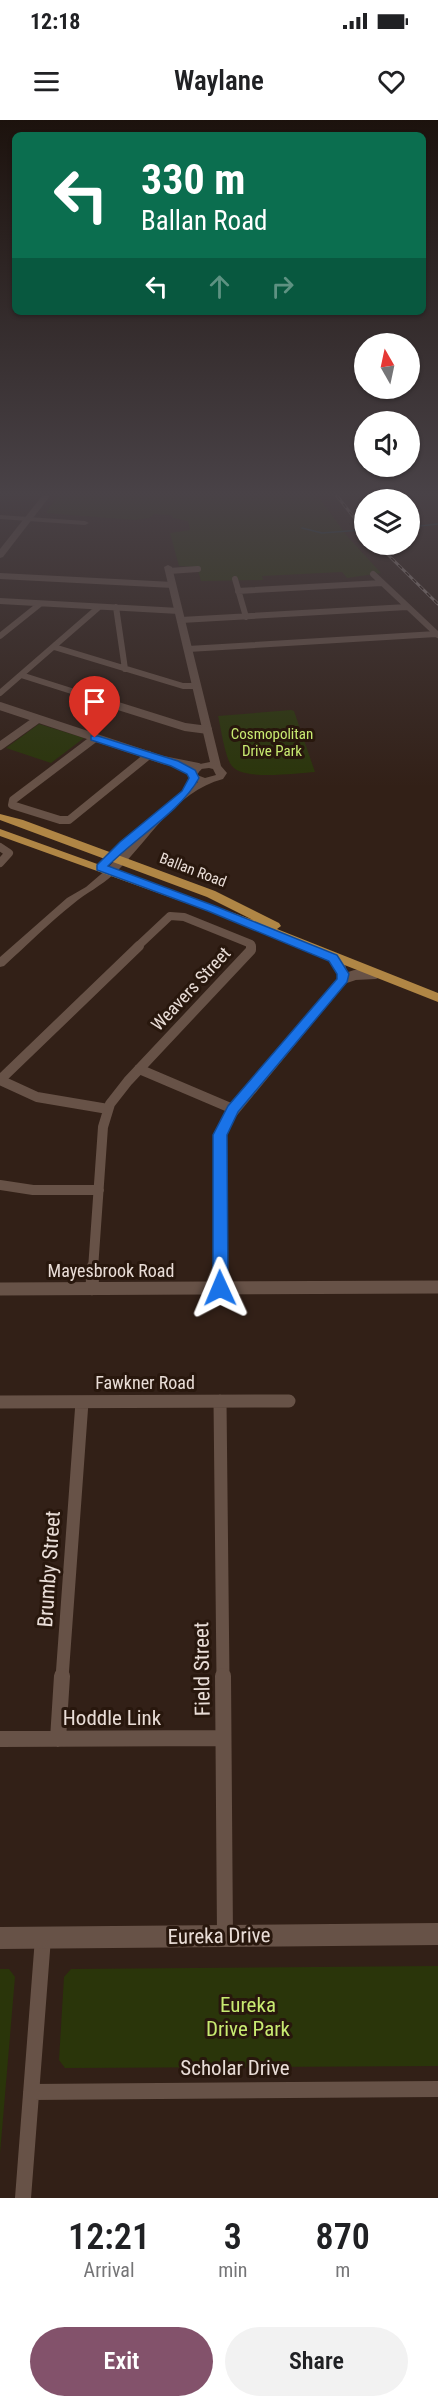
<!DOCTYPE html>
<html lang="en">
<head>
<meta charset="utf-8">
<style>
  body { margin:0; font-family:"Roboto Condensed",sans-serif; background:#f2f2f2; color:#202124; height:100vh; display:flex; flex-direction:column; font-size:22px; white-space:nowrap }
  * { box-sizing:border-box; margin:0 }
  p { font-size:20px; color:#757577 }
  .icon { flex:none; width:33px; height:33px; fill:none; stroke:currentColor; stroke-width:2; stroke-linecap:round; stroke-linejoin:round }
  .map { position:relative; height:2078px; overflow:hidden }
  .details { display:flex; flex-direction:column; background:#fff; flex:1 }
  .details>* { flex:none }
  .guide { position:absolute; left:12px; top:12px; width:414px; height:183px; border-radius:9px; box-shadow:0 2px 4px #0004; background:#0b6e4f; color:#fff; overflow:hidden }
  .needle { width:39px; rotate:351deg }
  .buttons { position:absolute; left:354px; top:213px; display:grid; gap:12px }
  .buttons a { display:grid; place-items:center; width:66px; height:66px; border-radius:50%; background:#fff; box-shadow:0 2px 4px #0004; font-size:30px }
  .pin { position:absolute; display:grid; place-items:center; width:51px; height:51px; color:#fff; margin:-62px -26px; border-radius:50% 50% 50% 0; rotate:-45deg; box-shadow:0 0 6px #0007 }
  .pin .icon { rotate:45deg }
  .me { position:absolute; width:66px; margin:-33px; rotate:359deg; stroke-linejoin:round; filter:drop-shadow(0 0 4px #0008) }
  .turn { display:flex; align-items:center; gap:21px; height:126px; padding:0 30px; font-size:27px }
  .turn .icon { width:78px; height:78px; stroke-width:2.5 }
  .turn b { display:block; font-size:42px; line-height:51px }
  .lanes { display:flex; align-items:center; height:57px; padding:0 30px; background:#0003; justify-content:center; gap:30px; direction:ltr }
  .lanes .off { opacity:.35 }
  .eta { display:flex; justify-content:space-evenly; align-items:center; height:102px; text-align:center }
  .eta b { font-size:36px; font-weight:600; line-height:42px }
  .button { display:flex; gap:12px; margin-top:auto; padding:12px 30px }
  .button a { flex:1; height:69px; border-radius:36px; background:#83526b; color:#fff; font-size:24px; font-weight:600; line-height:69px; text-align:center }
  .button a+a { background:#f2f2f2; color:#202124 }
  .status { display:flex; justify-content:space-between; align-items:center; height:42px; padding:0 30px; background:#fff; direction:ltr }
  .status svg { height:16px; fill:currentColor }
  header { display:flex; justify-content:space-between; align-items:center; height:78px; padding:0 30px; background:#fff; font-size:27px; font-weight:600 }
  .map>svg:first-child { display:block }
  .green { fill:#2a350a }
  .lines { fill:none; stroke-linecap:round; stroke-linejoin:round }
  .stream { stroke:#1b464e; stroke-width:1.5 }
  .minor-far4 { stroke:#675247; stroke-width:6 }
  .minor-far3 { stroke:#675247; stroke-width:8 }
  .minor-far2 { stroke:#675247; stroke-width:10 }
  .minor-far1 { stroke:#675247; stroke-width:13 }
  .minor { stroke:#675247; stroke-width:16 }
  .tertiary { fill:#675247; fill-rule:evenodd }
  .secondary { fill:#675247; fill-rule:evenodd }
  .primary { fill:#b08645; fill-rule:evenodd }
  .rail-casing { stroke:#a1938c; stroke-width:3 }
  .rail { stroke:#28170d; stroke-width:1.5; stroke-dasharray:5; stroke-linecap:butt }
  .route { fill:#1a73e8; stroke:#114b97; stroke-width:1.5 }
  .labels { text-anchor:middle; stroke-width:6; stroke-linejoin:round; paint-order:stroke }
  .far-park-label { font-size:15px; fill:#c8ea71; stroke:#28170d }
  .far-street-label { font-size:15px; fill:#e9ddd7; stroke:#28170d }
  .street-label { font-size:18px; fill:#e9ddd7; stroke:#28170d }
  .near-street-label { font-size:21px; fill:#e9ddd7; stroke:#28170d }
  .near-park-label { font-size:21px; fill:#c8ea71; stroke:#28170d }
</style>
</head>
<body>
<div class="status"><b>12:18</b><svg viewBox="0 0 49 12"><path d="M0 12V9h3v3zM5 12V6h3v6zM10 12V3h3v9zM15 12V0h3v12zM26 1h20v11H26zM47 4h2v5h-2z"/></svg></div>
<header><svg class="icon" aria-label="menu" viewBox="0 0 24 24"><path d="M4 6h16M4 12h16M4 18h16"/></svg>Waylane<svg class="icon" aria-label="heart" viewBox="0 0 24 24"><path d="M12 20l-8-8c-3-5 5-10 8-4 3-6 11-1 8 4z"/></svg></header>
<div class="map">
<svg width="438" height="2078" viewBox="0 0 438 2078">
  <rect width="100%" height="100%" fill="#322017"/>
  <path class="green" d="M57,376H318L347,416L381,453L347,458L342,452L262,456L263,460L201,461L197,447L179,446L170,413L190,410L188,401L173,398L171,395L154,394L149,398L135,400L46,393Z
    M291,590L294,591L315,652C297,653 243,661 232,646C225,638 221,608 218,596Z
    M39,604L84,618L51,643L6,628Z
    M438,1846V1946L65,1948L59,1940L64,1857L71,1849Z
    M0,1849H9L15,1857L0,2034Z"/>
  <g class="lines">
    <path class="stream" d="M410,407L438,404
      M302,408L322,413L361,410"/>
    <path class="minor-far4" d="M169,451L198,449
      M373,454L438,515
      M0,456L173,465
      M235,459L246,497
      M238,471L382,463
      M0,481L179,491
      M116,487L125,549
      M181,500L407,487
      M0,516L40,484
      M54,527L183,566H196
      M188,529L436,514
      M21,555L84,575
      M0,573L99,487"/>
    <path class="minor-far3" d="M80,574L185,607L208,610
      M0,586L163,640L198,647
      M95,618L13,680L12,685L60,700H69L149,635
      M0,626L38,599
      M0,727L9,733L0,743
      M137,827L170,796L184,797L251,824V827"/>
    <path class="minor-far2" d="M333,838L341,848L343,859
      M139,949L233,989
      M0,960L139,826
      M0,960L37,977L108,989
      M0,1065L33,1070H99
      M93,1149L103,1007L110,984L128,961L251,830V826
      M220,1149L218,1028L225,1002L343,859L355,855L375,854"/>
    <path class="minor-far1" d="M220,1147V1168
      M0,1169L438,1167
      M92,1169L93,1147
      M220,1281L223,1558
      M0,1282L289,1281
      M62,1558L82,1282"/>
    <path class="minor" d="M223,1556L225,1816
      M0,1619L223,1618
      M58,1619L62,1556
      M31,1972L438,1969
      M23,2078L43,1818"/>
    <path class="tertiary" d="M0,395L85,401L89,403L85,405L0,399Z
      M168,445L172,447L221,646L227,653L223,659C174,672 149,721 114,754C101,766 86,773 73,784C49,803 27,825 4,846L0,847V837L67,778L86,767L107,749L145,705V702L182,671L198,662L189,658V650L195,645L210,642L164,447ZM209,648L213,649L216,655L205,658L197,655L201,649Z
      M438,1803V1825L0,1829V1807Z"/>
    <path class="secondary" d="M42,376H50L3,437L0,438V429Z"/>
    <path class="primary" d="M0,694L23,700L215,771L279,803L281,806L277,809L438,873V882L208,791L0,716V709L253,800L207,777L0,700Z"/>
    <defs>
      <path id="rail" d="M337,376L364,410
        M377,424L438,484"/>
    </defs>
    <use href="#rail" class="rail-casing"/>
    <use href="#rail" class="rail"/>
  </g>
  <linearGradient id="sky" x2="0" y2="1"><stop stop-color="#1c120d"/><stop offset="0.56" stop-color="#494247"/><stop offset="1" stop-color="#494247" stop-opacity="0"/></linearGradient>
  <rect width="438" height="667" fill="url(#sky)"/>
  <path class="route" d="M91,616H98L178,641L195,650L199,658C181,691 135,718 108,746L215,786L337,835L349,854L347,862L238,992L227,1015L228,1168L226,1172H215L213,1168V1015L228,986L337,859V854L329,841L208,791L97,750V745L120,722L182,671L189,658L187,654L171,646L91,620Z"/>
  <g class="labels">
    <g class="far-park-label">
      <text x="272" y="619">Cosmopolitan<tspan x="272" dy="17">Drive Park</tspan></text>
    </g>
    <g class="far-street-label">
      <text transform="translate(193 750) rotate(21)" y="5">Ballan Road</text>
    </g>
    <g class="street-label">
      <text transform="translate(191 869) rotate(-47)" y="6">Weavers Street</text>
      <text x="111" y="1157">Mayesbrook Road</text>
      <text x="145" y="1269">Fawkner Road</text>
    </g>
    <g class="near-street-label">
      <text transform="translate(49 1449) rotate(-86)" y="7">Brumby Street</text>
      <text transform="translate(202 1549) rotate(-91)" y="7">Field Street</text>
      <text x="112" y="1605">Hoddle Link</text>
      <text transform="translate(219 1816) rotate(-1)" y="7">Eureka Drive</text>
      <text x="235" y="1955">Scholar Drive</text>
    </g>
    <g class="near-park-label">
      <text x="248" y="1892">Eureka<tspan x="248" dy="24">Drive Park</tspan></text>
    </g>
  </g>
</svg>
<div class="buttons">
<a><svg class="needle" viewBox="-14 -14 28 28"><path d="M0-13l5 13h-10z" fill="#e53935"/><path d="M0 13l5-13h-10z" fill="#757577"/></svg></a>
<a><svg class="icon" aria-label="sound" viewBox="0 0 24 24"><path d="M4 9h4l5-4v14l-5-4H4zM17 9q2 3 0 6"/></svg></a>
<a><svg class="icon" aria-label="layers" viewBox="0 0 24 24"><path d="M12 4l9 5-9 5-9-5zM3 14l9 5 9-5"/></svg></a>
</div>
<div class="pin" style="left:95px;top:618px;background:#d93025"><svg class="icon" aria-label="arrive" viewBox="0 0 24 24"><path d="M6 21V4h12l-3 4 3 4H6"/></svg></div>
<svg class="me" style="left:220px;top:1168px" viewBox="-20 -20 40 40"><path d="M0-17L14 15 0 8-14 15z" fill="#1a73e8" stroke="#fff" stroke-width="4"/></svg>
<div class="guide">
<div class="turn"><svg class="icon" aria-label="left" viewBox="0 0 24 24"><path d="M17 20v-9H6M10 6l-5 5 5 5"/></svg><div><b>330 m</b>Ballan Road</div></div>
<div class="lanes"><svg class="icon" aria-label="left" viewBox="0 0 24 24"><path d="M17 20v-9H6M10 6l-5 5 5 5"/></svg><svg class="icon off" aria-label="ahead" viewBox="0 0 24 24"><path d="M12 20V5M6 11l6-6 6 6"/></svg><svg class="icon off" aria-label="right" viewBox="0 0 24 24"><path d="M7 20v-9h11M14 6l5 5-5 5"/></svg></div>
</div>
</div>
<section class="details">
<div class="eta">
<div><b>12:21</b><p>Arrival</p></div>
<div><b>3</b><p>min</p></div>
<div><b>870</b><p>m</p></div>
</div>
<div class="button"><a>Exit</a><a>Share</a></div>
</section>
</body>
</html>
